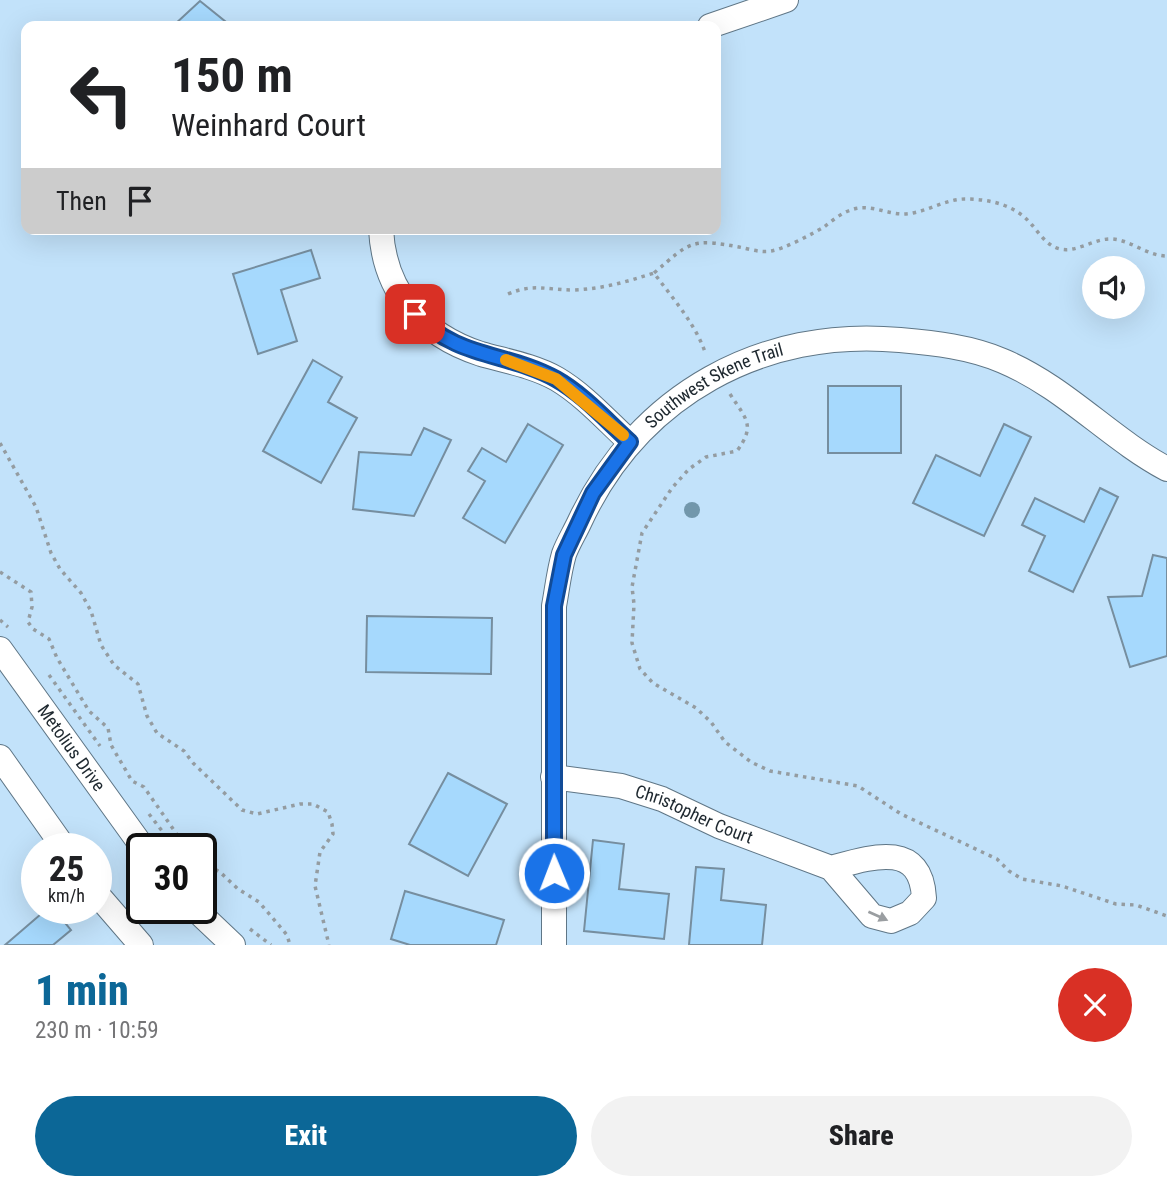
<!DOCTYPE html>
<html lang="en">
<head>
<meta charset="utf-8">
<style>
  body { margin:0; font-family:"Roboto Condensed",sans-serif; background:#f2f2f2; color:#202124; height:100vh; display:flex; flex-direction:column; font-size:26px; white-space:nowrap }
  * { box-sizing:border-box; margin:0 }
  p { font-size:23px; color:#757577 }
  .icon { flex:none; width:38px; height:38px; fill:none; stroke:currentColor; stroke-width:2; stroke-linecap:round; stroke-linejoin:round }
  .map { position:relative; height:945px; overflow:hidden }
  .drawer { display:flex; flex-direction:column; background:#fff; flex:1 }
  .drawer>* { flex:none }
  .top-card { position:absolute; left:21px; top:21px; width:700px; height:214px; border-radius:14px; box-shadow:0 7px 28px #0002; background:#fff; color:#202124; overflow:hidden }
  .controls { position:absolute; left:1082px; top:256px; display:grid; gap:14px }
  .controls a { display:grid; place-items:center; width:63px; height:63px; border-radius:50%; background:#fff; box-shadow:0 7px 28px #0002; font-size:35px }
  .speed { position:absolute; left:21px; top:833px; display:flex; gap:14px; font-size:35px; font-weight:700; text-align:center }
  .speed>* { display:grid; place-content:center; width:91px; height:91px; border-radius:50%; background:#fff; box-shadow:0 7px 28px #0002; line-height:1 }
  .speed small { font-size:18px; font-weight:400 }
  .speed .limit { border:4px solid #111; border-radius:10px; background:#fff; color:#111 }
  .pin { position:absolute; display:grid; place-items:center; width:60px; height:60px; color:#fff; margin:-30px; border-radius:14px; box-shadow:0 4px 10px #0006 }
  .me { position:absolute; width:77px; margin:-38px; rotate:359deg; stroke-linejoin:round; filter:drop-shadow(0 0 5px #0008) }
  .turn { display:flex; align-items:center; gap:24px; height:147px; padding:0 35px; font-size:32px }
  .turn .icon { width:91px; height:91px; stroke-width:2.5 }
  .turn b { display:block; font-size:49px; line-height:60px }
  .then { display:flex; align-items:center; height:66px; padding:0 35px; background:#0003; gap:14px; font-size:26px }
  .round { display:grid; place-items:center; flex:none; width:74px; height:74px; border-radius:37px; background:#f2f2f2 }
  .overview { display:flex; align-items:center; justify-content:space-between; height:119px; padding:0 35px }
  h1 { font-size:42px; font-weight:800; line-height:52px; color:#0c6797 }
  .primary-button { display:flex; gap:14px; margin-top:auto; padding:14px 35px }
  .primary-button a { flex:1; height:80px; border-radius:42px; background:#0c6797; color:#fff; font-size:28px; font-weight:800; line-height:80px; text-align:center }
  .primary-button a+a { background:#f2f2f2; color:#202124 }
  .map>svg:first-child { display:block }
  .green { fill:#c2e2fa; fill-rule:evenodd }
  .building { fill:#a6d9fd; stroke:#768e9f; stroke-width:2 }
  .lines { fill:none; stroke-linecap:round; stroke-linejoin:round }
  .minor-casing { stroke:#5f7686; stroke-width:26 }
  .path { stroke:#949ca1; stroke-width:3.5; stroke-dasharray:3.5 5; stroke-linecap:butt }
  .minor { stroke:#fff; stroke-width:24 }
  .tree { fill:#7297ab }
  .oneway { fill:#9a9ea1 }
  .route-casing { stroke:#114b97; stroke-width:18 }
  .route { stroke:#1a73e8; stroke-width:12 }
  .slow { stroke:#f59e0b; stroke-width:12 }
  .labels { text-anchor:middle; stroke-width:5; stroke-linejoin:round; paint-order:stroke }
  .street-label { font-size:18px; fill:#1e282f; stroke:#fff }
</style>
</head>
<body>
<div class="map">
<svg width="1167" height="945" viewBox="0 0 1167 945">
  <rect width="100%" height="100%" fill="#f2f7fb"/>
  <path class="green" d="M0,0H1167V945H0ZM26,26H716V229H26ZM1094,268H1132V306H1094ZM37,849H96V908H37ZM142,849H201V908H142Z"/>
  <path class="building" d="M200,1L226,22L223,26H173Z
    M311,250L320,278L281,290L297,341L258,354L233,274Z
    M313,360L342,377L328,402L357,418L321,483L263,451Z
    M828,386H901V453H828Z
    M528,424L563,445L505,543L463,518L485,481L468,471L482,448L506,462Z
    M1004,424L1031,437L984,536L913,503L936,455L980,476Z
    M424,428L451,440L414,516L353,509L359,452L411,455Z
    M1100,488L1118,497L1073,592L1029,571L1045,536L1022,525L1035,498L1084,522Z
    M1153,555L1167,558V656L1130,667L1108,597L1142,596Z
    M367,616L492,618L491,674L366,672Z
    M448,773L507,804L468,876L409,844Z
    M593,840L624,844L619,889L669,894L664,939L584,931Z
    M696,867L724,869L721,900L766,905L762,945H689Z
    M405,891L504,920L496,945H410L391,939Z
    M48,908H53L71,930L53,945H5Z"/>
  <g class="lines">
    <defs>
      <g id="minor">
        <path d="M710,26L786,0"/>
        <path d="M381,229C384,292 422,335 481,354C506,361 534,366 557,379C584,395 607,421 630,442"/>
        <path id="s1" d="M0,649L144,849"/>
        <path d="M0,757L65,849"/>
        <path id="s2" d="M553,777L621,786L662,799L719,826L831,868L872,916L891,921L910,913L924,898C921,840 871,857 831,868"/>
        <path d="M96,893L141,945"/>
        <path d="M194,908L233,945"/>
        <path id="s3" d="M554,945V606C557,590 559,571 564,554C568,543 575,532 580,521C639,395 762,327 900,340C934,343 971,347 1003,361C1065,387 1109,438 1167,469"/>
      </g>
    </defs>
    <use href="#minor" class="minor-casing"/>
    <path class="path" d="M654,273C690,242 691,238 739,247C749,249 761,253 771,251C784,249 812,234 824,227C832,221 841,213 851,210C868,203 886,214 903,214C924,214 944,199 965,199C990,199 1016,205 1032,225C1040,234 1047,246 1060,249C1077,253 1094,238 1112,239C1131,240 1147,256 1167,256
      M508,294C534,283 546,290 573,290C602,289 626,282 654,273C673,299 696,324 706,355
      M730,394C746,419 756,425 737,451L706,457L689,469L672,488L642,533L632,587L634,604L632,643L640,669L653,683L696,708L711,722L725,742L751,762L770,771L858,786L901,814L997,859L1009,871L1022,879L1062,886L1116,904L1136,905L1167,916
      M0,443L36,507L51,553L60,569L81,593L91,611L101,645L114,665L138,684L147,716L157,733L184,751L193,763L242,810L257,814L300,804H313L328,812L332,824L333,834L320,852L315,886L329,945
      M0,572L31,592L32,607L28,622L33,629L49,639L57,658L89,711L108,728L111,745L132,781L144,787L187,849
      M0,620L8,627
      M49,675L100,746
      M149,814L176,849
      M201,860L221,873L238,889L259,902L287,935L290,945
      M201,881L212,892
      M250,929L271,945"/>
    <use href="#minor" class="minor"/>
  </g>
  <circle class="tree" cx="692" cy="510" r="8"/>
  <defs><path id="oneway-solid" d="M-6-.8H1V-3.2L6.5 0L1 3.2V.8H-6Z" transform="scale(1.75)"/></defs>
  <use class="oneway" href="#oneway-solid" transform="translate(878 916) rotate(24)"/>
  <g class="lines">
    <defs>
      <path id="route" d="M415,314C457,359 507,352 556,379C583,394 607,421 630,442L593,493L564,555L554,606V873"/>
    </defs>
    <use href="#route" class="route-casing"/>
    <use href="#route" class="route"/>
    <path class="slow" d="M506,360L556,379L623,435"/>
  </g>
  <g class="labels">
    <g class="street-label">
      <text dy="6" stroke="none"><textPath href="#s3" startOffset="625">Southwest Skene Trail</textPath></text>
      <text dy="6" stroke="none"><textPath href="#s1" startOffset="122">Metolius Drive</textPath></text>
      <text dy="6" stroke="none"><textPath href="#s2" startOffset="147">Christopher Court</textPath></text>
    </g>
  </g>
</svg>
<div class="controls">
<a><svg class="icon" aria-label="sound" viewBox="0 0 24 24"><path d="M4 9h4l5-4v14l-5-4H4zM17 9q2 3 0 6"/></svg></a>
</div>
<div class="speed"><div>25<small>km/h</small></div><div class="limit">30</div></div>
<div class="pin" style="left:415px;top:314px;background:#d93025"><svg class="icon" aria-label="arrive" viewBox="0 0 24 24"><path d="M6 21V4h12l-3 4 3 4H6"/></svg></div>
<svg class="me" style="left:554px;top:873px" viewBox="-20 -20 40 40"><circle r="17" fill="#1a73e8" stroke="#fff" stroke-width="3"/><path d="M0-11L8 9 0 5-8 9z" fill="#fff"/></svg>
<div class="top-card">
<div class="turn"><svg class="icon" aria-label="left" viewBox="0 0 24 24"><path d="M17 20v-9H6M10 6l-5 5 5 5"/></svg><div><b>150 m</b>Weinhard Court</div></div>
<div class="then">Then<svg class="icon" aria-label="arrive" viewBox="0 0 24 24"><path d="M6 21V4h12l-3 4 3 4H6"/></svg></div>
</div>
</div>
<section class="drawer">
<div class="overview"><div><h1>1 min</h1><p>230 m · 10:59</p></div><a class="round" style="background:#d93025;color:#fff"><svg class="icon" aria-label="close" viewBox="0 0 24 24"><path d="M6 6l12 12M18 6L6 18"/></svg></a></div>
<div class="primary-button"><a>Exit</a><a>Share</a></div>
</section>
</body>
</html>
